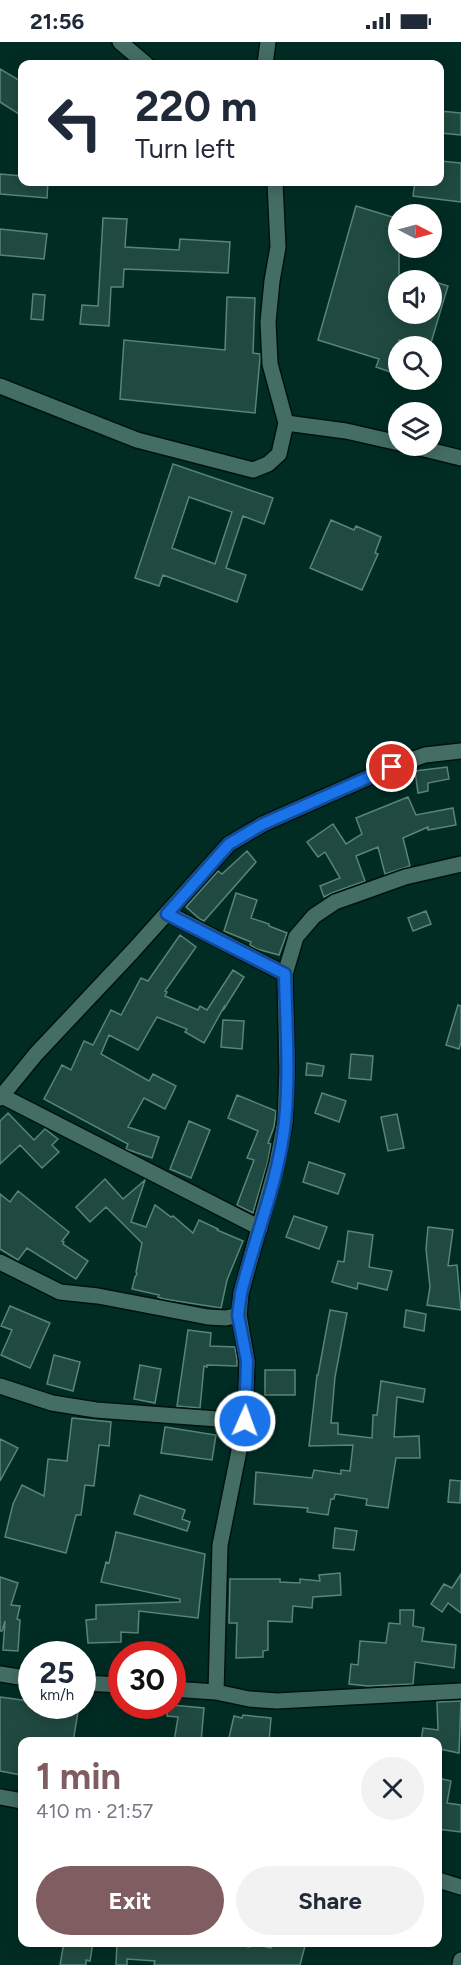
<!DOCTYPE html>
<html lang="en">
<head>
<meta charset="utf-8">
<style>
  body { margin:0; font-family:Figtree,sans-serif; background:#f2f2f3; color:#1f2937; height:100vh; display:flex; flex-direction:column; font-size:22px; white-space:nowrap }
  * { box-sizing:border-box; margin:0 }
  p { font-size:20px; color:#747a83 }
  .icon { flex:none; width:33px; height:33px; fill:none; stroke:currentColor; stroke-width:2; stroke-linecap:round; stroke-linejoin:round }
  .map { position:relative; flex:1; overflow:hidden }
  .details { position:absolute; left:18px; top:1695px; width:424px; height:210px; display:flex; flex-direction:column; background:#fff; border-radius:12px; box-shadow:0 3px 15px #0003 }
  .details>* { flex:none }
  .guide { position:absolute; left:18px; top:18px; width:426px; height:126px; border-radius:12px; box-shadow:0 3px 15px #0003; background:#fff; color:#1f2937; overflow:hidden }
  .needle { width:39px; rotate:96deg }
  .fabs { position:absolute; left:388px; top:162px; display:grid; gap:12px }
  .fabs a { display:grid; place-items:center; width:54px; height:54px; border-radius:50%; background:#fff; box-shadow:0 3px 15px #0003; font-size:30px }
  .speed { position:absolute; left:18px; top:1599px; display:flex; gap:12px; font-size:30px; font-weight:700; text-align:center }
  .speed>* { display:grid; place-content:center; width:78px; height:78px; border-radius:50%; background:#fff; box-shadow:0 3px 15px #0003; line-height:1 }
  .speed small { font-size:15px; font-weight:400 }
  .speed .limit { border:9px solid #d22; background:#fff; color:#111 }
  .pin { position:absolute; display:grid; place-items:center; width:51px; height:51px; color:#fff; margin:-26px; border:3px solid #fff; border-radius:50%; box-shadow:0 2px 6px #0007 }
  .me { position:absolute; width:66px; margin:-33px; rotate:2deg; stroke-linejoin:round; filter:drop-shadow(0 0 4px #0008) }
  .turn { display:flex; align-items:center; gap:21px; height:126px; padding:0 18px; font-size:27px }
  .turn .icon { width:78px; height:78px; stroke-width:2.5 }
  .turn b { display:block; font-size:42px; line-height:51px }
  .round { display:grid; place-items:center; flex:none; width:63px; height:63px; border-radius:32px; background:#f2f2f3 }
  .summary { display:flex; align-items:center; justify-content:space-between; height:102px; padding:0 18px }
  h1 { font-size:36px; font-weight:700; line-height:45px; color:#7f5d61 }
  .primary-button { display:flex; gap:12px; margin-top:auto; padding:12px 18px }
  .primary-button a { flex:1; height:69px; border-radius:36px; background:#7f5d61; color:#fff; font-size:24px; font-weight:700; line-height:69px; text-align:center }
  .primary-button a+a { background:#f2f2f3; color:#1f2937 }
  .status { display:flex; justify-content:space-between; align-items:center; height:42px; padding:0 30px; background:#fff; direction:ltr }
  .status svg { height:16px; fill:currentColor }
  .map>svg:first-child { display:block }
  .building { fill:#204a41; stroke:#598479; stroke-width:1.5; fill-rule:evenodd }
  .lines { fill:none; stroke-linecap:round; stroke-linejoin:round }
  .minor-casing { stroke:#00120e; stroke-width:18 }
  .minor { stroke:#446e64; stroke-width:15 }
  .route-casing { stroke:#114b97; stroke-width:15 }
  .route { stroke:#1a73e8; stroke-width:10 }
</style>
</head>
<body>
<div class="status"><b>21:56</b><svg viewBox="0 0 49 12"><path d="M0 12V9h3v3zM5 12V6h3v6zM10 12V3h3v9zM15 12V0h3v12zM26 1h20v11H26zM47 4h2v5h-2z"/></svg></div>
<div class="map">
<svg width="461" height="1923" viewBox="0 0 461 1923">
  <rect width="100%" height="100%" fill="#002c24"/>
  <path class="building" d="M0,27L22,40V74L0,60Z
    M440,69L461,71V93L440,91Z
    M440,119L461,121V160L413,154L415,140H440Z
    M0,132L22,134V140H48L47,156L0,152Z
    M356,164L399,177L394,201L399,202V272H432V239L448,244L430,304H421L399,298V333L376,325L379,317L318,298Z
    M103,176L127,177L125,205L179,208L180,197L230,200L228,231L124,227L123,245H111L109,284L80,282L82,263L98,264Z
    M0,187L47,192L44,217L0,213Z
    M33,252L45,253L43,278L31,277Z
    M227,255L255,256L253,311L260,312V316L255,371L120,357L124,298L225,308Z
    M173,422L273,456L264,482L243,474L226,526L246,533L237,560L163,533L159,544L135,536ZM189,455L232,470L215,522L172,506Z
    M331,478L354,488L356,484L381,495L375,511L378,512L362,548L310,526Z
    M447,725L449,737L428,741V749L418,751L415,729Z
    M408,755L416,773L453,766L456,783L428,788V785L403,796L410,824L385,832L378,805L356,814L365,839L332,851L324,855L320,844L340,836L325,810L318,815L307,800L333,782L346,802L362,792L356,776Z
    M247,809L256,820L204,879L200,877L186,865L218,829L222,832Z
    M236,851L257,858L251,876L269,882V884L287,891L279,913L257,907L250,903L251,900L224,889Z
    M426,869L431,882L413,889L408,876Z
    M180,893L196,905L165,949L167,950L165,954L198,968L200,964L207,968L233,928L244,935L224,967V965L204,1001L185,990L187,987L157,975L138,1008L109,993L101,1012L149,1039L153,1032L176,1044L165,1067L144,1056L128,1085L159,1095L152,1116L126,1107L128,1102L44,1057L62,1023L71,1028L84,999L93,1003L111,968L121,973L141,936L148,939Z
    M458,963L461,964V1000L459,1007L446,1003Z
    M223,978L244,979L242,1007L221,1005Z
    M351,1012L373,1014L371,1038L349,1036Z
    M307,1021L324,1024L322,1034L306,1033Z
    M322,1051L346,1059L339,1080L315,1071Z
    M237,1053L276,1069L274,1085L268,1101L271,1102L268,1119L253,1171L237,1163L254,1118L247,1116L258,1089L228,1076Z
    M8,1071L34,1098L45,1087L58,1097L52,1103L59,1110L42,1126L20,1103L0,1122V1079Z
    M397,1072L404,1106L388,1109L381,1075Z
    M189,1079L210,1088L191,1136L170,1127Z
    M309,1120L345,1132L338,1152L303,1140Z
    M105,1137L123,1157L145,1138L131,1180L146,1185L155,1163L171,1175L173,1174L193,1191L199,1178L218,1187L217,1188L243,1199L227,1238L221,1266L164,1257L158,1255L159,1253L132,1247L135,1235L137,1232L136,1230L142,1201L106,1165L90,1180L76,1165Z
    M18,1149L69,1190L62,1199L64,1200L63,1202L88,1219L76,1237L27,1206L18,1218L0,1207V1152L10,1160Z
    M294,1174L327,1185L319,1207L286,1195Z
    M428,1185L453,1188L448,1224L457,1223L461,1268L427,1263L430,1245L426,1207Z
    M348,1189L373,1193L369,1225L392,1229L387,1248L358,1241L357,1247L332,1240L338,1219L344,1220Z
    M10,1264L50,1281L30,1326L1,1313L12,1288L1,1284Z
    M330,1268L347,1271L335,1335L331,1381H338V1392L372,1396L373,1373H377L381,1339L425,1347L423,1360L397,1355L394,1395L419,1394L420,1416H396L388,1466L366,1463L367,1457L335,1452L334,1457H331L328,1473L307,1470L308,1466L254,1462L256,1430L312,1436L314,1428L341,1432V1428L350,1429L353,1403L309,1404L317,1333H318Z
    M406,1268L426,1272L424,1289L404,1285Z
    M188,1288L211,1291L210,1304L235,1305L237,1318V1324L207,1323V1325L204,1324L200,1366L177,1364Z
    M54,1313L80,1320L73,1349L47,1342Z
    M140,1323L161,1327L155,1361L134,1357Z
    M265,1328H295V1353H265Z
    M72,1376L111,1380L109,1404L99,1403L94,1444L85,1443L81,1473H76L66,1511L5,1495L13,1462L22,1443L44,1454L48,1417L67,1419Z
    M165,1385L216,1393L212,1418L161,1411Z
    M0,1397L18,1406L0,1439Z
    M450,1438L461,1439L460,1461L448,1460Z
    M140,1453L185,1468L182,1477L190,1480L187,1489L134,1472Z
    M335,1486L357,1489L354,1508L333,1506Z
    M116,1490L205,1512L198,1576L139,1569L138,1591L121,1590V1600L88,1601L86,1578L96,1577V1563L180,1560V1557L101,1540L106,1520L109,1521Z
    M340,1531L341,1553L313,1555L312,1566L293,1564L292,1580L268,1579V1608L263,1609V1615L236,1616L237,1581H229L230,1537H280V1540L300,1541V1537L320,1539L319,1533Z
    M461,1532V1571L448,1561L442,1570L431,1562L444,1542L452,1546Z
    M0,1535L18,1541L11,1563L20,1564L17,1577L20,1578L18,1609L3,1608L5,1579L2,1589H0Z
    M400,1568H414L413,1584L424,1586L422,1599L456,1603L454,1626L415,1620L413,1642L368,1644L349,1642L351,1622L358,1623L360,1599L386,1601L389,1581L400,1582Z
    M0,1655L29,1659L28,1664H79L73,1700H22L21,1733L0,1729Z
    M461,1659L459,1711L440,1707L438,1700H421L423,1686L438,1688L437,1660Z
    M172,1663L204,1666L201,1700H174L178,1675L167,1674L168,1664Z
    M243,1673L271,1676L269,1700H228L234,1674L242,1676Z
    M438,1736L451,1739L447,1761L461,1763V1790L438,1787Z
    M64,1900H93L90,1919L86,1918V1923H60Z
    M117,1900H186L206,1903V1900H228L249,1905L250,1901L271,1906L272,1900H306L300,1923H154L155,1919L127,1917V1923H116Z"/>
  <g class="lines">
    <defs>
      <path id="minor" d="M120,0L146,22
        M265,22L268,0
        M0,344L137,398L253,428L268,422L279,412L286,381L270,322L268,280L272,239L278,205L275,140
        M286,381L346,389L399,401
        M412,404L461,416
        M167,871L285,932
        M2,1054L260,1186
        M0,1056L36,1012L132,910L229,802L263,782L392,725L425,713L461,709
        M0,1220L60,1250L98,1254L208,1275L226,1276L239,1273
        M0,1344L52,1361L96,1368L245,1379
        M0,1632L32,1637
        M82,1641L122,1643
        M172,1647L216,1650L249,1657L277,1659L461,1649
        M216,1650L220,1503L245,1379L247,1319L239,1273L241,1251L277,1121L285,1080L287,1029L285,932L296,895L314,874L335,860L405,835L461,822
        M0,1755L22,1759
        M438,1838L461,1845
        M460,1923L461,1918"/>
    </defs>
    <use href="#minor" class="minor-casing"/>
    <use href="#minor" class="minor"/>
  </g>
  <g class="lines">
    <defs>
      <path id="route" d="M245,1379L247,1319L238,1273L241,1251C255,1194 279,1138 285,1079C290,1030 286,981 285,932L167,872L229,802L263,782L392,725"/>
    </defs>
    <use href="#route" class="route-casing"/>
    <use href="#route" class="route"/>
  </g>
</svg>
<div class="fabs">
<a><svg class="needle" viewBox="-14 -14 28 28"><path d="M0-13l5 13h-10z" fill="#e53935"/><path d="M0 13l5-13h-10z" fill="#747a83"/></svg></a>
<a><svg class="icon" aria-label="sound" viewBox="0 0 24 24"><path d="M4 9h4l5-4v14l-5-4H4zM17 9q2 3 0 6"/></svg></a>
<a><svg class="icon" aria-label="search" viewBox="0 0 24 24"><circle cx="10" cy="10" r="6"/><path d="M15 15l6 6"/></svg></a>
<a><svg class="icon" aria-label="layers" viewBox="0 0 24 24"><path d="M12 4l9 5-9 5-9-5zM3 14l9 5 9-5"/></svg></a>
</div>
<div class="speed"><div>25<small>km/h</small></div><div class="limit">30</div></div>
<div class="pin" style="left:392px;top:725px;background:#d93025"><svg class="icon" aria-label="arrive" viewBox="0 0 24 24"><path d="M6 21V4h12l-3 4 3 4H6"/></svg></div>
<svg class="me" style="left:245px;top:1379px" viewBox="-20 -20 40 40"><circle r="17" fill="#1a73e8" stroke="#fff" stroke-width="3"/><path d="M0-11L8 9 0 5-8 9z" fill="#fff"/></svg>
<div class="guide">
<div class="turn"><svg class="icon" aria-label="left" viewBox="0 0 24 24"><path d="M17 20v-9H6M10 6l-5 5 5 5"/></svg><div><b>220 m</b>Turn left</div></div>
</div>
<section class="details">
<div class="summary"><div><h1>1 min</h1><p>410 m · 21:57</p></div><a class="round"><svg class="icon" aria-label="close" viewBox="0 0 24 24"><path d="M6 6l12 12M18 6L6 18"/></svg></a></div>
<div class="primary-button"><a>Exit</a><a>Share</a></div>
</section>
</div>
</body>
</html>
